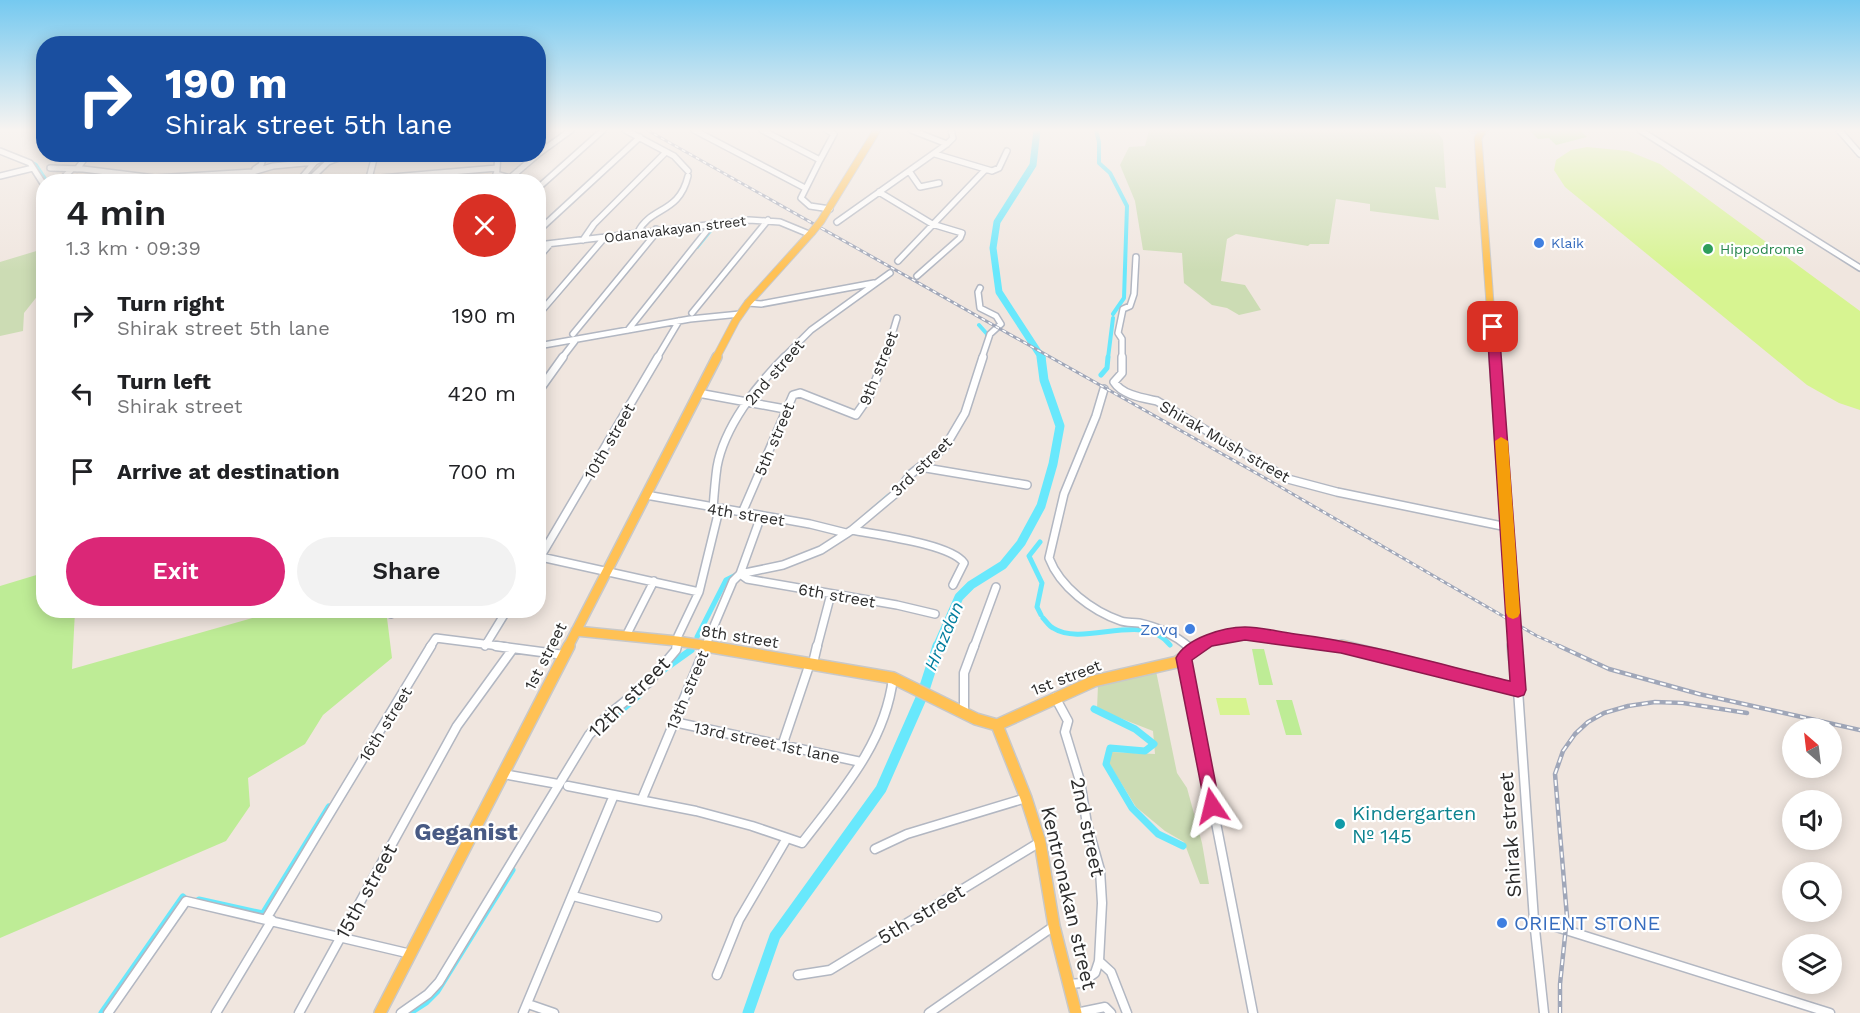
<!DOCTYPE html>
<html lang="en">
<head>
<meta charset="utf-8">
<style>
  body { margin:0; font-family:"Work Sans",sans-serif; background:#f2f2f2; color:#202124; height:100vh; display:flex; flex-direction:column; font-size:22px; white-space:nowrap }
  * { box-sizing:border-box; margin:0 }
  p { font-size:20px; color:#757577 }
  .icon { flex:none; width:33px; height:33px; fill:none; stroke:currentColor; stroke-width:2; stroke-linecap:round; stroke-linejoin:round }
  .map { position:relative; flex:1; overflow:hidden }
  .drawer { position:absolute; left:36px; top:174px; width:510px; height:444px; display:flex; flex-direction:column; background:#fff; border-radius:24px; box-shadow:0 3px 15px #0003 }
  .drawer>* { flex:none }
  .banner { position:absolute; left:36px; top:36px; width:510px; height:126px; border-radius:24px; box-shadow:0 3px 15px #0003; background:#1a4fa0; color:#fff; overflow:hidden }
  .needle { width:39px; rotate:332deg }
  .buttons { position:absolute; left:1782px; top:718px; display:grid; gap:12px }
  .buttons a { display:grid; place-items:center; width:60px; height:60px; border-radius:50%; background:#fff; box-shadow:0 3px 15px #0003; font-size:30px }
  .pin { position:absolute; display:grid; place-items:center; width:51px; height:51px; color:#fff; margin:-26px; border-radius:12px; box-shadow:0 3px 9px #0006 }
  .me { position:absolute; width:66px; margin:-33px; rotate:350deg; stroke-linejoin:round; filter:drop-shadow(0 0 4px #0008) }
  .turn { display:flex; align-items:center; gap:21px; height:126px; padding:0 30px; font-size:27px }
  .turn .icon { width:78px; height:78px; stroke-width:2.5 }
  .turn b { display:block; font-size:42px; line-height:51px }
  .round { display:grid; place-items:center; flex:none; width:63px; height:63px; border-radius:32px; background:#f2f2f2 }
  .summary { display:flex; align-items:center; justify-content:space-between; height:102px; padding:0 30px }
  h1 { font-size:36px; font-weight:600; line-height:45px }
  .button { display:flex; gap:12px; margin-top:auto; padding:12px 30px }
  .button a { flex:1; height:69px; border-radius:36px; background:#db2777; color:#fff; font-size:24px; font-weight:600; line-height:69px; text-align:center }
  .button a+a { background:#f2f2f2; color:#202124 }
  ul { padding:0; list-style:none }
  li { display:flex; align-items:center; gap:18px; height:78px; padding:0 30px }
  li div { flex:1 }
  li b { display:block; font-size:22px }
  li em { font-style:normal }
  .map>svg:first-child { display:block }
  .green { fill:#beec96 }
  .cemetery { fill:#ccdcb4 }
  .pitch { fill:#d7f491 }
  .lines { fill:none; stroke-linecap:round; stroke-linejoin:round }
  .canal-far2 { stroke:#68e8fc; stroke-width:4 }
  .canal-far1 { stroke:#68e8fc; stroke-width:5 }
  .canal { stroke:#68e8fc; stroke-width:7 }
  .river-far2 { stroke:#68e8fc; stroke-width:7 }
  .river-far1 { stroke:#68e8fc; stroke-width:9 }
  .river { stroke:#68e8fc; stroke-width:11 }
  .minor-far2-casing { stroke:#b2b7c2; stroke-width:8 }
  .minor-far1-casing { stroke:#b2b7c2; stroke-width:10 }
  .minor-casing { stroke:#b2b7c2; stroke-width:11 }
  .major-far2-casing { stroke:#c8c8c8; stroke-width:9 }
  .major-far1-casing { stroke:#c8c8c8; stroke-width:12 }
  .major-casing { stroke:#c8c8c8; stroke-width:14 }
  .highway-casing { stroke:#c8c8c8; stroke-width:4 }
  .minor-far2 { stroke:#fff; stroke-width:5 }
  .minor-far1 { stroke:#fff; stroke-width:7 }
  .minor { stroke:#fff; stroke-width:8 }
  .major-far2 { stroke:#ffc154; stroke-width:7 }
  .major-far1 { stroke:#ffc154; stroke-width:9 }
  .major { stroke:#ffc154; stroke-width:11 }
  .highway { fill:#ff8c5a; fill-rule:evenodd }
  .rail-far1-casing { stroke:#a0a7b9; stroke-width:3 }
  .rail-casing { stroke:#a0a7b9; stroke-width:4.5 }
  .rail-far1 { stroke:#fff; stroke-width:1.5; stroke-dasharray:4; stroke-linecap:butt }
  .rail { stroke:#fff; stroke-width:2; stroke-dasharray:6; stroke-linecap:butt }
  .major-bridge-far1-casing { stroke:#c8c8c8; stroke-width:9; stroke-linecap:butt }
  .major-bridge-casing { stroke:#c8c8c8; stroke-width:12; stroke-linecap:butt }
  .major-bridge-far1 { stroke:#ffc154; stroke-width:7 }
  .major-bridge { stroke:#ffc154; stroke-width:9 }
  .route { fill:#db2777; stroke:#8e194d; stroke-width:1.5 }
  .slow { fill:#f59e0b }
  .shop-dot { fill:#3f7fe0; stroke:#fff; stroke-width:2 }
  .leisure-dot { fill:#2e9e5b; stroke:#fff; stroke-width:2 }
  .culture-dot { fill:#0f9aa8; stroke:#fff; stroke-width:2 }
  .labels { text-anchor:middle; stroke-width:4.5; stroke-linejoin:round; paint-order:stroke }
  .far-street-label { font-size:14px; fill:#2d2d2d; stroke:#fff }
  .far-shop-label { font-size:14px; fill:#366cbe; stroke:#fff; text-anchor:start }
  .far-leisure-label { font-size:14px; fill:#27864d; stroke:#fff; text-anchor:start }
  .street-label { font-size:16px; fill:#2d2d2d; stroke:#fff }
  .shop-label { font-size:16px; fill:#366cbe; stroke:#fff; text-anchor:end }
  .water-label { font-size:18px; font-style:italic; fill:#027d9e; stroke:#fff }
  .near-street-label { font-size:20px; fill:#2d2d2d; stroke:#fff }
  .near-culture-label { font-size:20px; fill:#0d838f; stroke:#fff; text-anchor:start }
  .near-shop-label { font-size:20px; fill:#366cbe; stroke:#fff; text-anchor:start }
  .near-quarter-label { font-size:24px; font-weight:bold; fill:#485a84; stroke:#fff }
</style>
</head>
<body>
<div class="map">
<svg width="1860" height="1013" viewBox="0 0 1860 1013">
  <rect width="100%" height="100%" fill="#f0e6df"/>
  <path class="green" d="M1529,130H1580L1587,137L1556,145L1549,138L1538,139Z
    M43,573L44,610L75,611L72,669L263,615C302,608 350,604 387,618L392,658L323,715L305,744L248,778L250,806L226,841L0,938V586Z
    M1252,649H1264L1273,685H1259Z
    M1276,700H1292L1302,735H1286Z"/>
  <path class="cemetery" d="M1149,130H1436L1443,140L1446,188L1435,187L1439,220L1370,211V204L1336,199L1329,244H1310L1308,246L1236,234L1227,239L1221,281L1245,285L1261,310L1239,315L1227,308L1212,305L1184,283L1182,253L1143,250L1135,201L1120,165L1129,147L1145,146Z
    M43,249V289L24,313L23,331L0,336V262Z
    M1156,671L1177,773L1187,788L1202,843L1209,884H1200L1184,842L1165,831L1136,807L1108,762L1112,752L1155,754L1153,731L1097,709L1098,685Z"/>
  <path class="pitch" d="M1587,147L1628,151L1660,164L1860,311V410L1839,403L1807,385L1565,187L1554,170L1556,160L1571,150Z
    M1216,698H1246L1250,715H1220Z"/>
  <g class="lines">
    <path class="canal-far2" d="M1096,130L1099,142V163L1110,173L1127,206L1124,298L1113,314
      M29,161L36,165L47,182
      M697,247L714,226L720,225
      M979,325L987,334V341
      M1108,358L1113,318"/>
    <path class="canal-far1" d="M1101,375L1107,368L1108,357
      M867,515L889,496
      M1040,542L1029,556L1042,583L1037,607L1041,615
      M1043,618C1046,621 1049,626 1053,628C1084,648 1144,610 1170,645
      M697,637L726,580L738,574"/>
    <path class="canal" d="M663,670L691,650
      M1094,709L1135,729L1154,744L1145,751L1110,748L1106,764L1132,808L1158,834L1183,846
      M606,723L640,694
      M199,900L263,914L329,807
      M102,1013L183,897
      M409,1013L426,1002L437,991L512,870"/>
    <path class="river-far2" d="M1037,130L1033,165L997,222L993,248L999,292L1042,358"/>
    <path class="river-far1" d="M937,647L959,597L971,585L1003,565L1021,543L1041,506L1053,464L1060,426L1044,380L1041,357"/>
    <path class="river" d="M748,1013L775,936L881,789L922,696L938,646"/>
    <defs>
      <path id="minor-far2" d="M625,130L674,156L688,171
        M694,130L805,188
        M762,130L820,160L801,198L810,206L830,209
        M911,130L947,144
        M1640,130L1860,268
        M1839,130L1860,154
        M538,131L543,130
        M0,151L30,163L44,185
        M538,154L571,130
        M935,154L992,171L999,168L1007,151
        M820,160L834,134L827,130
        M50,168L83,169L155,178L253,172L273,166L315,162
        M77,169L88,154
        M255,169L261,165L265,154
        M909,171L920,187L939,183
        M496,174L510,178L538,154
        M0,176L33,168
        M369,179L497,168
        M59,182L72,169
        M246,182L253,172
        M298,182L315,162L332,154
        M307,182L328,162L349,154
        M368,182L374,159L378,154
        M496,182L498,154
        M538,188L603,130
        M879,192L932,224L962,233L960,238L917,276
        M837,222L947,144L953,138L951,130
        M538,231L640,137
        M638,232C651,206 679,214 688,176
        M583,240L594,224L666,152
        M538,245L749,220L780,222L809,234
        M538,258L550,244
        M898,261L985,170
        M980,288L978,292L980,308L996,316L1001,324L990,334L982,358
        M748,303L761,304L874,283
        M692,313L768,220
        M538,315L605,237
        M628,330L713,223
        M573,334L656,233V229
        M538,346L690,319L740,314
        M562,358L575,341
        M657,358L679,321
        M783,358L811,330L890,273
        M885,358L897,318
        M1122,358V339L1118,333L1123,309L1130,306L1134,294L1136,257"/>
      <path id="minor-far1" d="M1122,357V373L1114,382C1122,395 1143,398 1157,401L1288,479L1337,492L1507,527
        M1104,389L1096,416L1064,494L1049,558C1060,587 1092,611 1121,621C1127,623 1133,622 1139,623C1157,627 1175,635 1189,647
        M538,392L563,357
        M698,393L785,409
        M920,467L1027,485
        M646,495L810,524L846,533
        M713,509C714,495 715,481 717,467C724,427 757,385 785,357
        M742,513L793,395L800,393L856,415L870,395L885,357
        M852,530C877,535 951,544 964,563L953,585
        M541,557L699,592
        M538,561L658,357
        M740,574L783,565L821,550L852,530L895,494L911,474L945,447L965,413L983,357
        M740,574L747,579L897,605L935,614
        M391,614L394,610
        M626,636L654,581
        M485,646L507,610
        M430,647L436,638L507,647
        M676,647L678,636L699,592L719,510
        M705,647L733,581L740,574L761,516
        M817,647L831,594
        M974,647L996,587"/>
      <path id="minor" d="M496,646L564,655
        M1187,646L1192,651
        M1184,658L1253,1013
        M813,663L817,646
        M1518,690L1534,920L1544,1013
        M1055,697L1068,721L1065,732L1080,781L1087,824L1100,870L1102,903L1099,961L1095,973L1081,983L1070,984
        M964,712V673L974,646
        M674,722L861,762
        M782,746L810,663
        M503,774L558,784
        M568,786L696,811L752,826L802,843C841,792 885,744 893,678
        M642,799L706,646
        M875,849L907,834L1026,798
        M573,896L657,917
        M266,919L431,646
        M1534,920L1830,1013
        M1099,961L1111,972L1127,1013
        M717,975L739,920L787,838
        M798,975L830,970L1040,842
        M528,1004L554,1013
        M108,1013L186,901L411,954
        M216,1013L272,920
        M299,1013L457,726L512,650
        M401,1013L428,994L439,982L589,735L608,715L648,683L676,650L677,646
        M523,1013L614,795
        M929,1013L1054,926
        M1076,1013L1105,1007L1111,1013"/>
      <path id="major-far2" d="M1483,130L1478,138L1494,358
        M821,221L877,130
        M716,358L736,320L748,303L812,232"/>
      <path id="major-far1" d="M1494,357L1512,604
        M576,631L677,641L715,647
        M1513,643V647
        M568,647L717,357
        M1198,647L1221,636L1245,634L1348,647"/>
      <path id="major" d="M706,646L893,678L976,719L997,725L1094,681L1177,662L1200,646
        M1342,646L1518,690
        M1513,646L1518,690
        M997,725L1026,798L1040,842L1054,926L1076,1013
        M380,1013L569,646"/>
      <path id="highway" d="M1469,130H1487C1483,133 1473,133 1469,130Z"/>
    </defs>
    <use href="#minor-far2" class="minor-far2-casing"/>
    <use href="#minor-far1" class="minor-far1-casing"/>
    <use href="#minor" class="minor-casing"/>
    <use href="#major-far2" class="major-far2-casing"/>
    <use href="#major-far1" class="major-far1-casing"/>
    <use href="#major" class="major-casing"/>
    <use href="#highway" class="highway-casing"/>
    <use href="#minor-far2" class="minor-far2"/>
    <use href="#minor-far1" class="minor-far1"/>
    <use href="#minor" class="minor"/>
    <use href="#major-far2" class="major-far2"/>
    <use href="#major-far1" class="major-far1"/>
    <use href="#major" class="major"/>
    <use href="#highway" class="highway"/>
    <defs>
      <path id="rail-far1" d="M647,130L1272,482L1537,636L1562,647"/>
      <path id="rail" d="M1559,646L1609,669L1699,694L1860,730
        M1560,1013V984L1567,917L1555,774L1563,751L1575,734L1588,722L1604,713L1628,706L1655,702L1683,703L1747,713"/>
    </defs>
    <use href="#rail-far1" class="rail-far1-casing"/>
    <use href="#rail" class="rail-casing"/>
    <use href="#rail-far1" class="rail-far1"/>
    <use href="#rail" class="rail"/>
    <defs>
      <path id="major-bridge-far1" d="M812,232L821,221"/>
      <path id="major-bridge" d="M1512,604L1516,644"/>
    </defs>
    <use href="#major-bridge-far1" class="major-bridge-far1-casing"/>
    <use href="#major-bridge" class="major-bridge-casing"/>
    <use href="#major-bridge-far1" class="major-bridge-far1"/>
    <use href="#major-bridge" class="major-bridge"/>
  </g>
  <linearGradient id="sky" x2="0" y2="1"><stop stop-color="#75c9f0"/><stop offset="0.48" stop-color="#f8f4f1"/><stop offset="1" stop-color="#f8f4f1" stop-opacity="0"/></linearGradient>
  <rect width="1860" height="271" fill="url(#sky)"/>
  <path class="route" d="M1493,323L1499,327L1526,690L1524,695L1518,697L1341,653L1245,640L1212,646L1192,660L1220,806L1218,811L1212,814L1206,811L1176,658C1186,638 1224,627 1245,627C1261,627 1279,632 1295,634C1368,643 1438,664 1510,681L1487,327Z"/>
  <path class="slow" d="M1501,437L1508,441L1520,613L1518,617L1513,619L1508,617L1506,613L1495,441Z"/>
  <g class="shop-dot">
    <circle cx="1539" cy="243" r="6"/>
    <circle cx="1190" cy="629" r="6"/>
    <circle cx="1502" cy="923" r="6"/>
  </g>
  <circle class="leisure-dot" cx="1708" cy="249" r="6"/>
  <circle class="culture-dot" cx="1340" cy="824" r="6"/>
  <g class="labels">
    <g class="far-street-label">
      <text transform="translate(675 229) rotate(-7)" y="5">Odanavakayan street</text>
    </g>
    <g class="far-shop-label">
      <text x="1551" y="248">Klaik</text>
    </g>
    <g class="far-leisure-label">
      <text x="1720" y="254">Hippodrome</text>
    </g>
    <g class="street-label">
      <text transform="translate(878 368) rotate(-68)" y="6">9th street</text>
      <text transform="translate(774 372) rotate(-49)" y="6">2nd street</text>
      <text transform="translate(774 439) rotate(-67)" y="6">5th street</text>
      <text transform="translate(609 441) rotate(-60)" y="6">10th street</text>
      <text transform="translate(1225 441) rotate(30)" y="6">Shirak Mush street</text>
      <text transform="translate(921 466) rotate(-44)" y="6">3rd street</text>
      <text transform="translate(746 514) rotate(9)" y="6">4th street</text>
      <text transform="translate(837 595) rotate(10)" y="6">6th street</text>
      <text transform="translate(740 636) rotate(9)" y="6">8th street</text>
      <text transform="translate(545 656) rotate(-63)" y="6">1st street</text>
      <text transform="translate(1066 677) rotate(-21)" y="6">1st street</text>
      <text transform="translate(687 690) rotate(-67)" y="6">13th street</text>
      <text transform="translate(385 724) rotate(-58)" y="6">16th street</text>
      <text transform="translate(767 742) rotate(12)" y="6">13rd street 1st lane</text>
    </g>
    <g class="shop-label">
      <text x="1178" y="635">Zovq</text>
    </g>
    <g class="water-label">
      <text transform="translate(944 636) rotate(-67)" y="6">Hrazdan</text>
    </g>
    <g class="near-street-label">
      <text transform="translate(629 697) rotate(-45)" y="7">12th street</text>
      <text transform="translate(1088 827) rotate(78)" y="7">2nd street</text>
      <text transform="translate(1510 835) rotate(-94)" y="7">Shirak street</text>
      <text transform="translate(366 891) rotate(-61)" y="7">15th street</text>
      <text transform="translate(1069 898) rotate(77)" y="7">Kentronakan street</text>
      <text transform="translate(921 914) rotate(-31)" y="7">5th street</text>
    </g>
    <g class="near-culture-label">
      <text x="1352" y="820">Kindergarten<tspan x="1352" dy="23">№ 145</tspan></text>
    </g>
    <g class="near-shop-label">
      <text x="1514" y="930">ORIENT STONE</text>
    </g>
    <g class="near-quarter-label">
      <text x="466" y="840">Geganist</text>
    </g>
  </g>
</svg>
<div class="buttons">
<a><svg class="needle" viewBox="-14 -14 28 28"><path d="M0-13l5 13h-10z" fill="#e53935"/><path d="M0 13l5-13h-10z" fill="#757577"/></svg></a>
<a><svg class="icon" aria-label="sound" viewBox="0 0 24 24"><path d="M4 9h4l5-4v14l-5-4H4zM17 9q2 3 0 6"/></svg></a>
<a><svg class="icon" aria-label="search" viewBox="0 0 24 24"><circle cx="10" cy="10" r="6"/><path d="M15 15l6 6"/></svg></a>
<a><svg class="icon" aria-label="layers" viewBox="0 0 24 24"><path d="M12 4l9 5-9 5-9-5zM3 14l9 5 9-5"/></svg></a>
</div>
<div class="pin" style="left:1493px;top:327px;background:#d93025"><svg class="icon" aria-label="arrive" viewBox="0 0 24 24"><path d="M6 21V4h12l-3 4 3 4H6"/></svg></div>
<svg class="me" style="left:1212px;top:806px" viewBox="-20 -20 40 40"><path d="M0-17L14 15 0 8-14 15z" fill="#db2777" stroke="#fff" stroke-width="4"/></svg>
<div class="banner">
<div class="turn"><svg class="icon" aria-label="right" viewBox="0 0 24 24"><path d="M7 20v-9h11M14 6l5 5-5 5"/></svg><div><b>190 m</b>Shirak street 5th lane</div></div>
</div>
<section class="drawer">
<div class="summary"><div><h1>4 min</h1><p>1.3 km · 09:39</p></div><a class="round" style="background:#d93025;color:#fff"><svg class="icon" aria-label="close" viewBox="0 0 24 24"><path d="M6 6l12 12M18 6L6 18"/></svg></a></div>
<ul>
<li><svg class="icon" aria-label="right" viewBox="0 0 24 24"><path d="M7 20v-9h11M14 6l5 5-5 5"/></svg><div><b>Turn right</b><p>Shirak street 5th lane</p></div><em>190 m</em></li>
<li><svg class="icon" aria-label="left" viewBox="0 0 24 24"><path d="M17 20v-9H6M10 6l-5 5 5 5"/></svg><div><b>Turn left</b><p>Shirak street</p></div><em>420 m</em></li>
<li><svg class="icon" aria-label="arrive" viewBox="0 0 24 24"><path d="M6 21V4h12l-3 4 3 4H6"/></svg><div><b>Arrive at destination</b></div><em>700 m</em></li>
</ul>
<div class="button"><a>Exit</a><a>Share</a></div>
</section>
</div>
</body>
</html>
